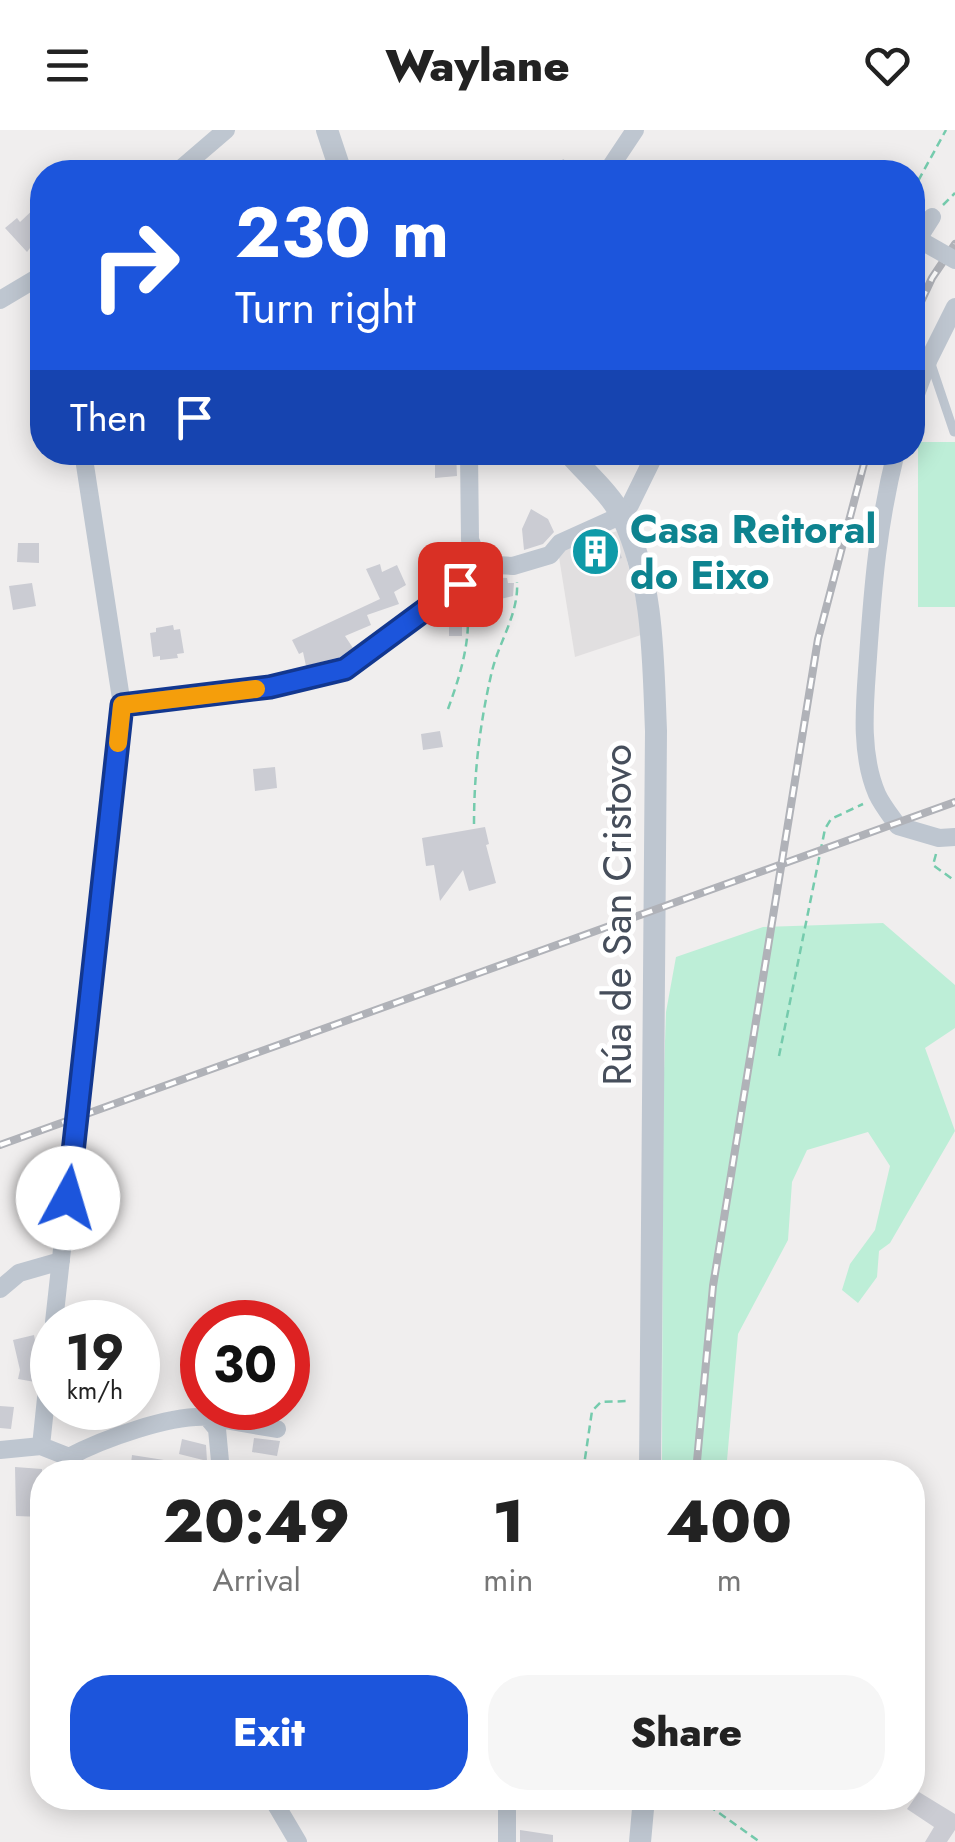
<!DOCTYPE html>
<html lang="en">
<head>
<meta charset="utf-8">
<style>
  body { margin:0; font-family:Jost,sans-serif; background:#f6f6f6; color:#222; height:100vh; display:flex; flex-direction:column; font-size:38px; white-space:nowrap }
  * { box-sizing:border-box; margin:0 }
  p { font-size:32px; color:#767676 }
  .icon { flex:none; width:55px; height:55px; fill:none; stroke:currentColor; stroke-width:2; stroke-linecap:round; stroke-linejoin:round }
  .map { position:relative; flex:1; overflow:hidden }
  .drawer { position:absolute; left:30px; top:1330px; width:895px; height:350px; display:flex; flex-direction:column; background:#fff; border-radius:40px; box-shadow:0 5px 25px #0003 }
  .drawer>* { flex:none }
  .banner { position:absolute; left:30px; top:30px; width:895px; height:305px; border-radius:40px; box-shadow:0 5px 25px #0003; background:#1c55dc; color:#fff; overflow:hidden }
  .speed { position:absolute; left:30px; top:1170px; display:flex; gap:20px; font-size:50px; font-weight:700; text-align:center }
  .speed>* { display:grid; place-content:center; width:130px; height:130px; border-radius:50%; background:#fff; box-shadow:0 5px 25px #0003; line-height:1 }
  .speed small { font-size:25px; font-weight:400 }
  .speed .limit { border:15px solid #d22; background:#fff; color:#111 }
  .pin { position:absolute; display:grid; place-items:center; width:85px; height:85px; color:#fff; margin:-42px; border-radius:20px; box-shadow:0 5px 15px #0006 }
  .me { position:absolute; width:110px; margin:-55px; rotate:6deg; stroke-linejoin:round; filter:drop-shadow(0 0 8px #0008) }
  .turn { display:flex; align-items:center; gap:35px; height:210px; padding:0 40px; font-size:45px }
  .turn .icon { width:130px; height:130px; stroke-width:2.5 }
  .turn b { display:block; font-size:70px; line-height:85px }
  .then { display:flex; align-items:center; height:95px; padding:0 40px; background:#0003; gap:20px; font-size:38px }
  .eta { display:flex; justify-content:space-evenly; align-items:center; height:170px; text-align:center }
  .eta b { font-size:60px; font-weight:800; line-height:70px }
  .cta { display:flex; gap:20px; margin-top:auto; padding:20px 40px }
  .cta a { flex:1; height:115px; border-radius:40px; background:#1c55dc; color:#fff; font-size:40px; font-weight:800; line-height:115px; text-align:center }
  .cta a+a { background:#f6f6f6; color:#222 }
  header { display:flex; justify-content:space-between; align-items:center; height:130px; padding:0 40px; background:#fff; font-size:45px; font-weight:800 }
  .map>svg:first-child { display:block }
  .education { fill:#e1dfe0 }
  .green { fill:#bdeed7 }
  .building { fill:#cbccd3 }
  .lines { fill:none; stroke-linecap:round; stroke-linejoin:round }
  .path { stroke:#75cbad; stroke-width:2.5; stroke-dasharray:8 5; stroke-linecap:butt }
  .service { stroke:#bec6d0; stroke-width:9 }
  .minor { stroke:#bec6d0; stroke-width:18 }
  .tertiary { stroke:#bec6d0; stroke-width:22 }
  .rail-casing { stroke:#b0b2b8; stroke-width:8 }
  .rail { stroke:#fff; stroke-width:4; stroke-dasharray:11; stroke-linecap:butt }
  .minor-bridge { stroke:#bec6d0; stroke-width:18 }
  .route-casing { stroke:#12378f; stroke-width:25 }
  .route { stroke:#1c55dc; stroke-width:18 }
  .slow { stroke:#f59e0b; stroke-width:18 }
  .labels { text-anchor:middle; stroke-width:10; stroke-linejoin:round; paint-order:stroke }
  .culture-label { font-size:40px; font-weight:bold; fill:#0d838f; stroke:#fff; text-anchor:start }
  .street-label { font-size:40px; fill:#464e5b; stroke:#fff }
</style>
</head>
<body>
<header><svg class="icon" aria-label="menu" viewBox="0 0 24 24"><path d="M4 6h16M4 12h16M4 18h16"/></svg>Waylane<svg class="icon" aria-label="heart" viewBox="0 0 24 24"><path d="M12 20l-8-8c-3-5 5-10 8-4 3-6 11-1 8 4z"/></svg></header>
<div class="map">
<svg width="955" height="1712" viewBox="0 0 955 1712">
  <rect width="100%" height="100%" fill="#f0eeee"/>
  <path class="education" d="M620,400L644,504L575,527L558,421Z"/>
  <path class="green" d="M918,312H955V477H918Z
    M883,793L955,855V898L925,918L955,1001L890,1113L879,1121L877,1147L858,1173L842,1160L850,1134L875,1100L890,1036L868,1002L807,1020L792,1052L788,1110L738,1204L726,1342H662L663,973L666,882L676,827L763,797Z"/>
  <path class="building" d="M563,29L583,42H554Z
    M37,76L42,82V102L27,122L5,98L17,88L20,92Z
    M435,322H456L457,346L435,348Z
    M531,379L548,389L554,402L543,414L524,420L522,399Z
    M612,403L622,428L580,441L574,420Z
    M18,413H39V433L17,432Z
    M380,434L382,442L397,435L406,455L394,462L399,474L367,485L371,495L345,506L353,518L340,527L306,536L303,522L299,524L292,510L380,469L366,439Z
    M486,447L507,448L508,453H514L513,466L492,471L494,479L483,480L476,456Z
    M32,453L36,476L13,480L9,456Z
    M462,486V506H449V487Z
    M173,495L174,500L180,499L184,523L177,524L178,528L160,530V526L153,527L150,503L156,502V498Z
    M440,601L443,617L423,620L421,604Z
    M275,637L277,658L255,661L253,639Z
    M485,697L489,714L486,715L496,753L469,761L463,740L440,771L434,735L426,736L422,708Z
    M34,1205L38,1227L35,1252L18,1249L20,1240L13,1210Z
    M0,1276L14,1277L11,1299L0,1298Z
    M254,1308L280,1311L277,1326L252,1322Z
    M182,1309L206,1315L207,1331L179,1324Z
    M132,1325L164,1330L162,1342H130Z
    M15,1337L42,1339V1387L16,1386Z
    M919,1662L955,1684V1700L947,1712H925L934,1697L907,1679Z
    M520,1700L553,1705V1712H520Z"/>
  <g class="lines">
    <path class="path" d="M912,62L946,0
      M943,75L955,63
      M448,579C460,546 473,506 466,470
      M474,694C474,642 480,592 492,541C499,512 519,483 517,452
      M936,724L933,735L955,751
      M779,926L825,699L831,689L863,674
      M583,1342L592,1281L601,1272L629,1271
      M698,1668L760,1712"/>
    <path class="service" d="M931,234L954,302"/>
    <path class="minor" d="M177,42L226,0
      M607,42L635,0
      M912,131L918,109L932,87
      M0,170L42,145
      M912,275L929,229L955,177
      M469,322L470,410L481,434
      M896,322C878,394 873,454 868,527C865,571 859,622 877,664C882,675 891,686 898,696L939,708L955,707
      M122,575L270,557L345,539L447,466L481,434L513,436L550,425L560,413L622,385L630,375L656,322
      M0,1159L19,1143L61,1131
      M54,1192L122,575L83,322
      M207,1287L277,1299
      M41,1316L52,1211
      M0,1320L41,1316L69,1327
      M69,1327C102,1309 170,1285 207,1287L217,1299L221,1342
      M272,1668L298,1712
      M507,1681V1712"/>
    <path class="tertiary" d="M327,0L341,42
      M568,322C586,343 611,364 623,388C654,454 653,530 656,601L650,1342
      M640,1712L644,1668"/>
    <defs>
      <path id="rail" d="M912,191L932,148L955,114
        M0,1015L955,672
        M696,1342L713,1156L818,509L867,322"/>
    </defs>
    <use href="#rail" class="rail-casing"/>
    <use href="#rail" class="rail"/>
    <path class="minor-bridge" d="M918,109L955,130"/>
  </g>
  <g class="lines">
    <defs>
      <path id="route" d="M68,1068L122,575L270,557L345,539L460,454"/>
    </defs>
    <use href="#route" class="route-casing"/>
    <use href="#route" class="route"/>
    <path class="slow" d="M118,613L122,575L256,559"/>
  </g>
  <defs>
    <symbol id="building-disc" viewBox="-11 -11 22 22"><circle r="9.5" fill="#0f9aa8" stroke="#fff"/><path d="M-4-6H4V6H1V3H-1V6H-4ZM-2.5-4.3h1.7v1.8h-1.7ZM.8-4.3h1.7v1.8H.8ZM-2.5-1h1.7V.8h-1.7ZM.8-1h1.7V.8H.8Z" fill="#fff"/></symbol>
  </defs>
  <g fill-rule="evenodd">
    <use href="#building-disc" x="568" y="394" width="55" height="55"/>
  </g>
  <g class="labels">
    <g class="culture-label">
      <text x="630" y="413">Casa Reitoral<tspan x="630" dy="46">do Eixo</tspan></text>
    </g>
    <g class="street-label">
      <text transform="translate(617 785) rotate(-90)" y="14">Rúa de San Cristovo</text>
    </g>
  </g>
</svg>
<div class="speed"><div>19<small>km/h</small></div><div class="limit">30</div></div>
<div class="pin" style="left:460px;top:454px;background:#d93025"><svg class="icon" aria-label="arrive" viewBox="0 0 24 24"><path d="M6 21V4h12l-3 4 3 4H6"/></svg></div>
<svg class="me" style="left:68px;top:1068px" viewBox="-20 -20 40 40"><circle r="19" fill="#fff"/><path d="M0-13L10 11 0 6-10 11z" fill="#1c55dc"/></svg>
<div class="banner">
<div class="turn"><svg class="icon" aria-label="right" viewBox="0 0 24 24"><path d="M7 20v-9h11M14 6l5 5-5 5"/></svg><div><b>230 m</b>Turn right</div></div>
<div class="then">Then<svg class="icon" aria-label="arrive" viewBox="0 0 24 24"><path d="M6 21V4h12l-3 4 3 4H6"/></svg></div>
</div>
<section class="drawer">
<div class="eta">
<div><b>20:49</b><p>Arrival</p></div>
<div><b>1</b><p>min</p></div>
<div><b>400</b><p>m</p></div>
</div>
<div class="cta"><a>Exit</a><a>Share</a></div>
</section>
</div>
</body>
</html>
